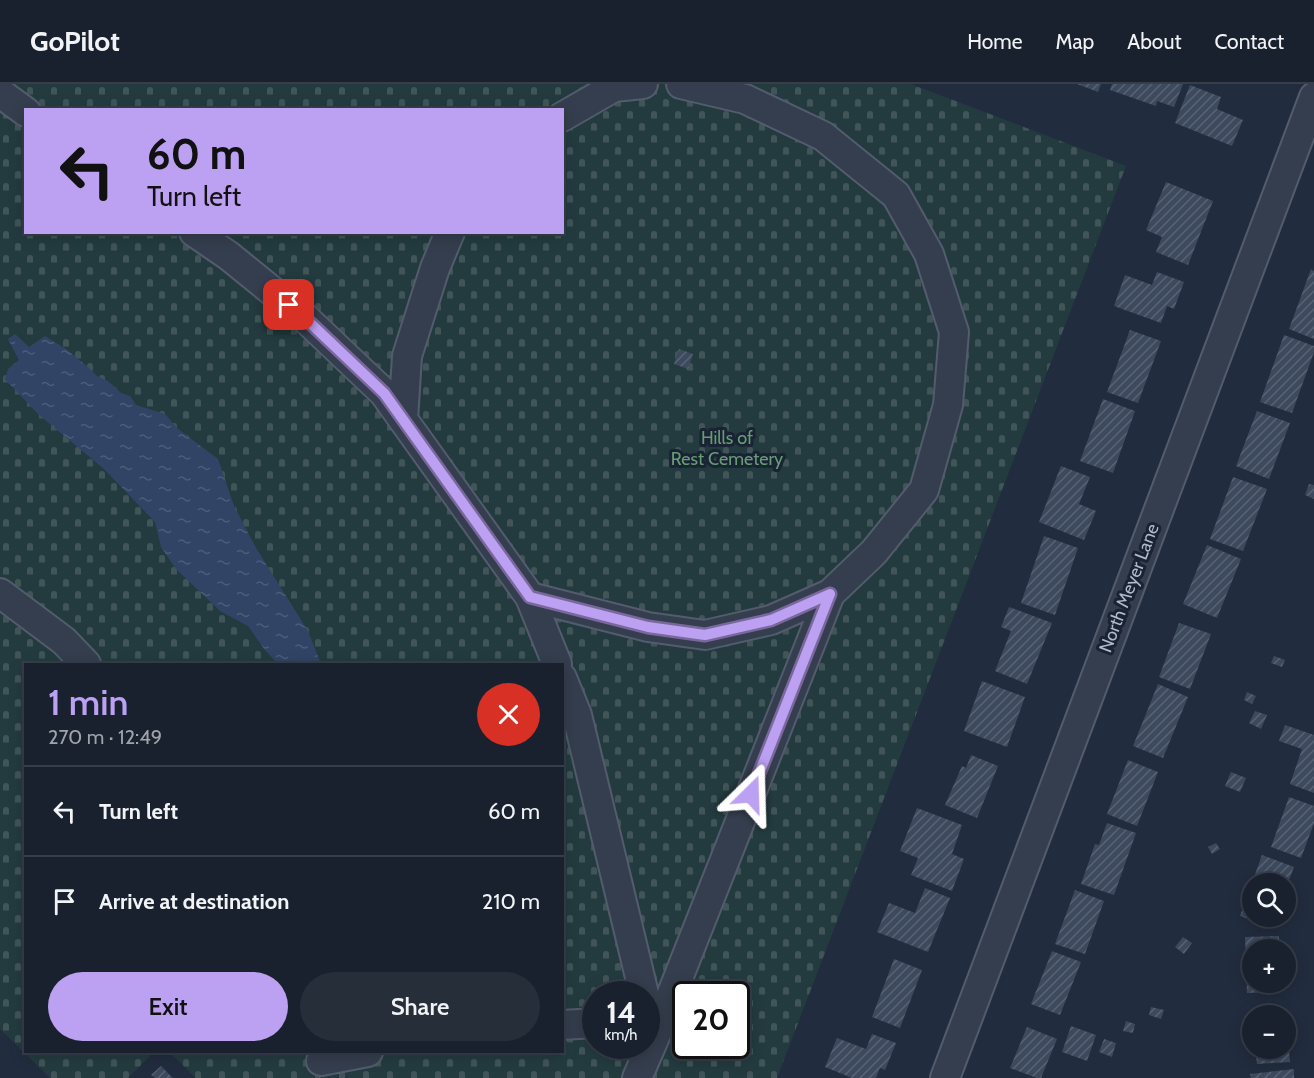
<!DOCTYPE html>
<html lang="en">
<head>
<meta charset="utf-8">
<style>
  body { margin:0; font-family:Cabin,sans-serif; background:#262e3a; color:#f1f3f6; height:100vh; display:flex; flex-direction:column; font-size:22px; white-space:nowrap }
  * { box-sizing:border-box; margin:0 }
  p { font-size:20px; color:#9fa3aa }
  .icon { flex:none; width:33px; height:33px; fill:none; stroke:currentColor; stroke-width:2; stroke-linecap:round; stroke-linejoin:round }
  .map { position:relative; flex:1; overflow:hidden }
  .side { position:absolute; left:24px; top:579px; width:540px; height:390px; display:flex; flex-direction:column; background:#19212e; border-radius:0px; box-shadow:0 3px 15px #0003,0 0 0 2px #373e4a }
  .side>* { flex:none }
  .guide { position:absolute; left:24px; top:24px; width:540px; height:126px; border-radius:0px; box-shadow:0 3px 15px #0003,0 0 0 2px #373e4a; background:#bca0f2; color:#111; overflow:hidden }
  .controls { position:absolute; left:1242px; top:789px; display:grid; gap:12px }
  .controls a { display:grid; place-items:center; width:54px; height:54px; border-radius:50%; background:#19212e; box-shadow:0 3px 15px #0003,0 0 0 2px #373e4a; font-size:30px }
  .speed { position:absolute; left:582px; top:897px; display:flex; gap:12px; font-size:30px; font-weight:700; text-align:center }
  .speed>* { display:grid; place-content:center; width:78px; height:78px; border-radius:50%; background:#19212e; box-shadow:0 3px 15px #0003,0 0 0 2px #373e4a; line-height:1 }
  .speed small { font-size:15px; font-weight:400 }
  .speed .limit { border:3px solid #111; border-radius:9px; background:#fff; color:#111 }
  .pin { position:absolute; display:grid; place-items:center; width:51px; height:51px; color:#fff; margin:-26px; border-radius:12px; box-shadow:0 3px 9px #0006 }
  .me { position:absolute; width:66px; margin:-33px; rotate:22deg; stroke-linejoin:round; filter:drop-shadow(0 0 4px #0008) }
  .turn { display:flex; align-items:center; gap:21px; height:126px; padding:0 24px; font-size:27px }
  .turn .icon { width:78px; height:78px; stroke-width:2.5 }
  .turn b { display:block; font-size:42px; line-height:51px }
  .round { display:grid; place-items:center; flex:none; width:63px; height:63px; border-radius:32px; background:#262e3a }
  .head { display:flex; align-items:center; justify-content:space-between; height:102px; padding:0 24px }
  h1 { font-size:36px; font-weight:600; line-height:45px; color:#bca0f2 }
  .cta { display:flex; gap:12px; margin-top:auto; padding:12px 24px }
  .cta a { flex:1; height:69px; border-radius:36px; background:#bca0f2; color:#111; font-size:24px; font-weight:600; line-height:69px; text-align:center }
  .cta a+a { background:#262e3a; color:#f1f3f6 }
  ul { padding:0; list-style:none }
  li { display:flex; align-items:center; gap:18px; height:90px; padding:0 24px; border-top:2px solid #373e4a }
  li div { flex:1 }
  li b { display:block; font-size:22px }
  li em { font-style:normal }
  header { display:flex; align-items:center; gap:36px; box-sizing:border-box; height:84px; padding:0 30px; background:#19212e; border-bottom:2px solid #373e4a }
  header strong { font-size:28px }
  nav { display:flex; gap:33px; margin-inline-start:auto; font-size:21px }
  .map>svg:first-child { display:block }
  .cemetery { fill:url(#cemetery-stones); fill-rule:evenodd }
  .water { fill:url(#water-ripples) }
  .building { fill:url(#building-hatch) }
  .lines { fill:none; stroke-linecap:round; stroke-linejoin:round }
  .minor-casing { stroke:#535c6c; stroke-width:32 }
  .minor { stroke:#353e4e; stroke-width:28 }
  .route-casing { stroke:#7a689d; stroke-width:15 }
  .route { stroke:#bca0f2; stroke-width:10 }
  .labels { text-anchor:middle; stroke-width:6; stroke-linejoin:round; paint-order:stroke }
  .park-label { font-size:18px; fill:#669d75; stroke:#1a2333 }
  .street-label { font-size:18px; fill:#b1b9ca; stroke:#1a2333 }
</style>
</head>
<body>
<header>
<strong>GoPilot</strong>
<nav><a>Home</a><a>Map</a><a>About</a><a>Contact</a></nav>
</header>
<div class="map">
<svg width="1314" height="994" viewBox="0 0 1314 994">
  <defs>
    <pattern id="cemetery-stones" width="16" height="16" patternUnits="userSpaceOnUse" patternTransform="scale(1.5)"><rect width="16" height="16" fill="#233b3f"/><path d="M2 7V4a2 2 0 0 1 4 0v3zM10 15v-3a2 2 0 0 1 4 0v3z" fill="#415559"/></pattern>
    <pattern id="water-ripples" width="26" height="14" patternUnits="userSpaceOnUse" patternTransform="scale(1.5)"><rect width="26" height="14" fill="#314465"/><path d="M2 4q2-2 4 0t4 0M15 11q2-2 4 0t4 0" fill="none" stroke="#4c5d7a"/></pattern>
    <pattern id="building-hatch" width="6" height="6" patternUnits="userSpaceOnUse" patternTransform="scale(1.5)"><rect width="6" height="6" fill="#3d4a5e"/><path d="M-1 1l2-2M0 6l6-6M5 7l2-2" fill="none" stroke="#576274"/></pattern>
  </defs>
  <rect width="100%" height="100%" fill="#212c3e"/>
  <path class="cemetery" d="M0,0H911L1126,82L777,994H196L169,968H562V580H26V968H154L128,994H50L0,945ZM26,26H562V148H26ZM596,910H646V962H596ZM686,910H736V962H686Z"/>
  <path class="water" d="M15,250L29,263L45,252L66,265L88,283L97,292L108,297L121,309L130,312L136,321L165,330L178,345L218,375L234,422L256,464L308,547L321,580H278L265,566L248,542L220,527L176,485L161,463L155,438L104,385L38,330L5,295L8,285L19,276L8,255Z"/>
  <path class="building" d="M1077,0H1101L1098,8Z
    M1112,0H1183L1174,23L1157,17L1156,22L1110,6Z
    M1190,1L1221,13L1217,25L1243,36L1232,62L1175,39Z
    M1166,98L1213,117L1188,181L1156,168L1162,153L1146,146Z
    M1311,185L1314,187V255L1289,245Z
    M1157,188L1184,198L1174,225L1167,222L1161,239L1114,222L1125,191L1152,201Z
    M1130,246L1161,257L1138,319L1107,308Z
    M1284,251L1314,262V268L1292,329L1260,318Z
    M679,265L693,270L688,285L674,280Z
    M1103,315L1135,327L1113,389L1080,377Z
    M1257,327L1290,339L1269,395L1236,382Z
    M1061,382L1090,393L1079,420L1096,427L1084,456L1039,438Z
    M1233,393L1267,405L1243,467L1210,455Z
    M1309,400L1314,401V415L1305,411Z
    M1044,452L1078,464L1055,531L1021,519Z
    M1207,461L1241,475L1217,534L1183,520Z
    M1009,523L1052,539L1027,600L995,587L1011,547L1001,543Z
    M1179,539L1211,550L1190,605L1159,593Z
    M1274,572L1285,576L1282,583L1271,579Z
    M982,597L1025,613L1007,663L964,647Z
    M1158,600L1188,613L1163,674L1133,662Z
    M1247,608L1256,612L1252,620L1244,616Z
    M1255,627L1267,631L1261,645L1249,639Z
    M1285,641L1314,651V709L1290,700L1302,665L1279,657Z
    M971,671L998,682L977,734L945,721L962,682L966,684Z
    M1128,676L1158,688L1137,742L1107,730Z
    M1231,688L1246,694L1240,708L1225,702Z
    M1289,713L1314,722V739L1301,774L1271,763Z
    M917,724L962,741L952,770L964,775L952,807L911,791L918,774L900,767Z
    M1107,739L1136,749L1114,811L1081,800L1095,760L1099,761Z
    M1216,759L1220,765L1212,770L1208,763Z
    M1262,771L1294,783L1286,804V800H1252V832H1275L1271,843L1240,832Z
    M925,804L950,814L928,868L877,848L889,819L915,829Z
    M1075,806L1104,817L1085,870L1055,860Z
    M1279,852V866H1252V898H1280L1281,908L1247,909L1245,853Z
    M1183,853L1192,859L1184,870L1175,863Z
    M1052,867L1081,878L1060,931L1031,920Z
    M894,875L922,886L900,944L872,933Z
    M1151,923L1164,926L1161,935L1149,931Z
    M1126,937L1135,940L1133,949L1123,947Z
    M1071,942L1096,951L1087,977L1062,968Z
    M1027,943L1057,955L1041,994H1037L1010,984Z
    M1286,945H1287L1290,978L1257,980L1255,964H1286Z
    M872,950L896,959L885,986L880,984L876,994H852L825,983L837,954L866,965Z
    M1104,955L1116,959L1112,973L1099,968Z
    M161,982L173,994H155L151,991Z
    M1294,985V994H1251L1250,990Z"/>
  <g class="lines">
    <defs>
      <path id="minor" d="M0,9L26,28
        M562,33L614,3L643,0
        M194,148L229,172L304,233L384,309L530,513L557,580
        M403,336L407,272L435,184L450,148
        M0,509L64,557L86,580
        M530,513L648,543L705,551L771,536L830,510L874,468L924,406L948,321L954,248L929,170L896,111L823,52L745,15L681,0
        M562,594L577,631L644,910
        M562,941L596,939
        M321,977L368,968
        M637,994L654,955L830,510
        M945,994L1314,13"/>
    </defs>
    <use href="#minor" class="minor-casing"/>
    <use href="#minor" class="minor"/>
  </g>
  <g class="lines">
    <defs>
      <path id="route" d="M289,221L304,233L384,309L530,513L648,543L705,551L771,536L830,510L751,710"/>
    </defs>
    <use href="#route" class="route-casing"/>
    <use href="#route" class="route"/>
  </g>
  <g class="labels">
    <g class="park-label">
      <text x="727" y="360">Hills of<tspan x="727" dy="21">Rest Cemetery</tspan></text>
    </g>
    <g class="street-label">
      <text transform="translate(1129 504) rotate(-69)" y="6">North Meyer Lane</text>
    </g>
  </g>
</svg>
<div class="controls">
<a><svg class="icon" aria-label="search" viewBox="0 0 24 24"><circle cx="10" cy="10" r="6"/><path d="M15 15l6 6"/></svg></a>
<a>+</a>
<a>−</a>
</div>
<div class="speed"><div>14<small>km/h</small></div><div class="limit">20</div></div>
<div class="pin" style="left:289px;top:221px;background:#d93025"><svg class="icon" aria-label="arrive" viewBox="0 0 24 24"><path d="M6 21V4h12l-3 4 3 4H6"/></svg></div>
<svg class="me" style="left:751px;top:710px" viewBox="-20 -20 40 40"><path d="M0-17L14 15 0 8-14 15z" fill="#bca0f2" stroke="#fff" stroke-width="4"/></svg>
<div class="guide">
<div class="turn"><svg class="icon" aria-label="left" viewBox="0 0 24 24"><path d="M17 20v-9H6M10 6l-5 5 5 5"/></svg><div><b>60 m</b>Turn left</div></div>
</div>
<section class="side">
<div class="head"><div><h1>1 min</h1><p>270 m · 12:49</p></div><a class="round" style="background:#d93025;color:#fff"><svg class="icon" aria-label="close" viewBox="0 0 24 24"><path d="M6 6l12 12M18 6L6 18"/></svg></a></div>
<ul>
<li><svg class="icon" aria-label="left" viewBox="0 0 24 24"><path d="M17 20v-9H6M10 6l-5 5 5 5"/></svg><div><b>Turn left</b></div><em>60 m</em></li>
<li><svg class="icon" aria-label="arrive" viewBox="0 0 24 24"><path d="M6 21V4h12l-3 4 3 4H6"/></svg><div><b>Arrive at destination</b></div><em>210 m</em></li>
</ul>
<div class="cta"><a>Exit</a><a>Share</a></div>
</section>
</div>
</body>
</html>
